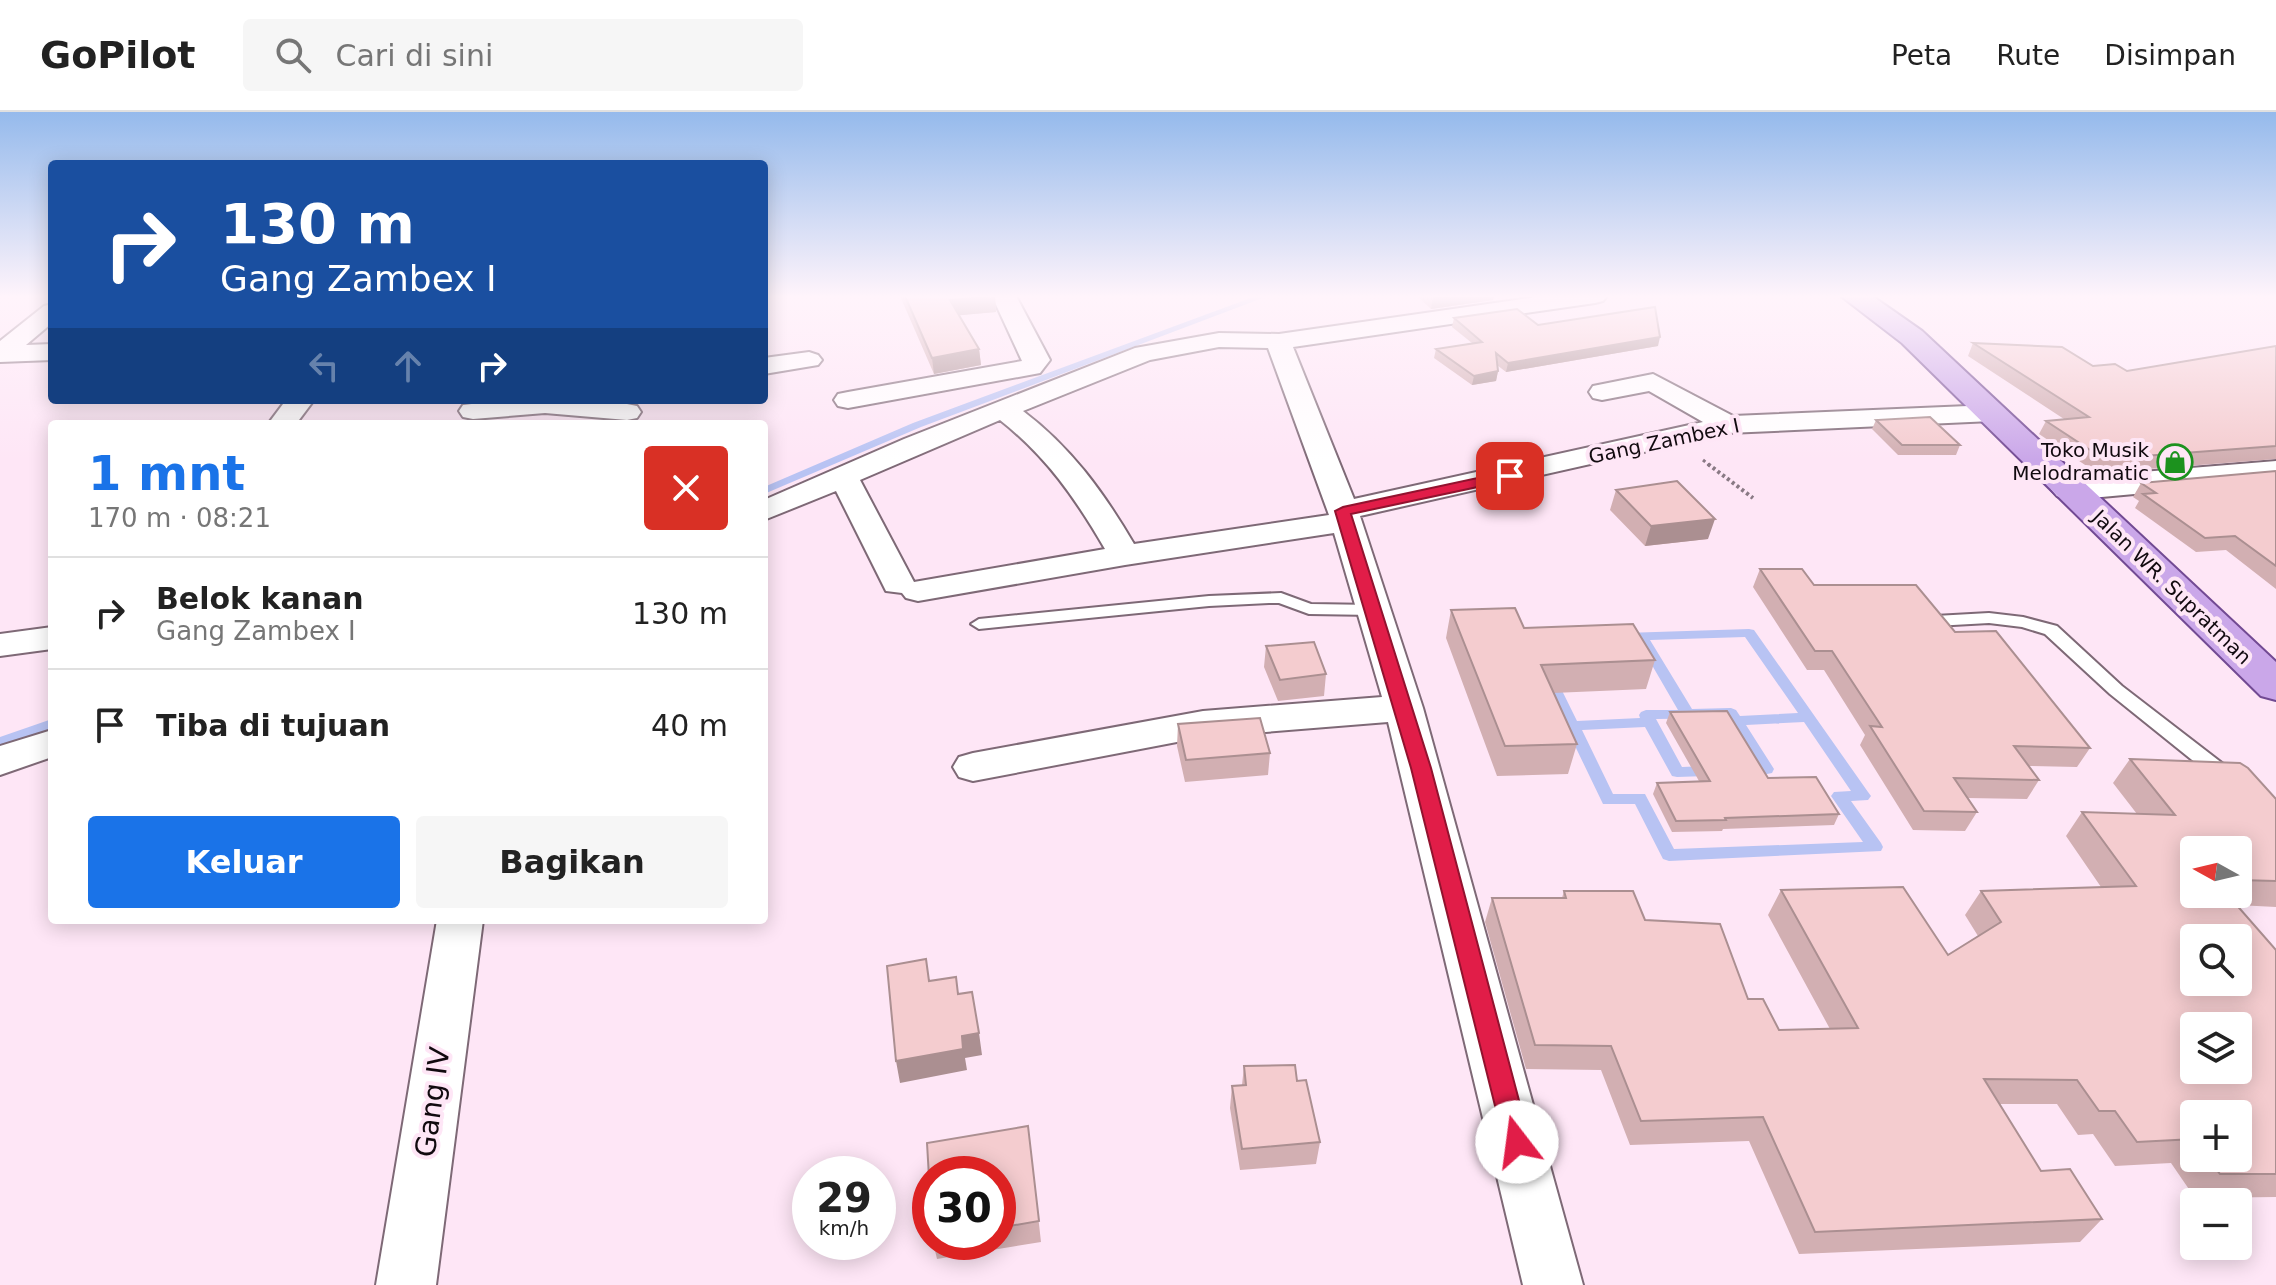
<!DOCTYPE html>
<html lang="id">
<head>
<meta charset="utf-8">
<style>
  body { margin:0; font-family:"DejaVu Sans",sans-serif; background:#f6f6f6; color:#222; height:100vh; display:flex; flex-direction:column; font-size:30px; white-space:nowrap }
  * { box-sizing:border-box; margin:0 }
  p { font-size:26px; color:#767676 }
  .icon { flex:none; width:44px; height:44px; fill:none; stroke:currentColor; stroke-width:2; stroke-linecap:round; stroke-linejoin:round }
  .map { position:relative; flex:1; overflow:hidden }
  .sheet { position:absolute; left:48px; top:308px; width:720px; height:504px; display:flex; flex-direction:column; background:#fff; border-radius:8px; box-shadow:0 4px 20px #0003 }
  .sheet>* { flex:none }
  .hud { position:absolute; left:48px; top:48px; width:720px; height:244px; border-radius:8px; box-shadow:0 4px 20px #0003; background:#1a4fa0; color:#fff; overflow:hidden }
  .needle { width:52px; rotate:278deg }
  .tools { position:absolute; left:2180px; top:724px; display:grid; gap:16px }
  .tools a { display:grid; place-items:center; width:72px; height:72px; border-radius:8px; background:#fff; box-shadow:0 4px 20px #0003; font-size:40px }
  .speed { position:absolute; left:792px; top:1044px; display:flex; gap:16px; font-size:40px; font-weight:700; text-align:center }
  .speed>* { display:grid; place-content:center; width:104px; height:104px; border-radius:50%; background:#fff; box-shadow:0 4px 20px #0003; line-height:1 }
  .speed small { font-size:20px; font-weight:400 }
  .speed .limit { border:12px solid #d22; background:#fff; color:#111 }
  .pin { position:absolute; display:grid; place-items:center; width:68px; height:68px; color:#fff; margin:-34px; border-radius:16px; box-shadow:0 4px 12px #0006 }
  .me { position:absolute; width:88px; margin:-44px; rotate:345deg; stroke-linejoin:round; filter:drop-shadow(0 0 6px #0008) }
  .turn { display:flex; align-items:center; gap:28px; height:168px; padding:0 40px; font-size:36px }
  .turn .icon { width:104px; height:104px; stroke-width:2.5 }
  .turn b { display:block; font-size:56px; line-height:68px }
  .lanes { display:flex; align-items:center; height:76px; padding:0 40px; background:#0003; justify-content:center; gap:40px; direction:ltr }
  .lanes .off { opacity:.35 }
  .round { display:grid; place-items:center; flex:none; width:84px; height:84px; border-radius:8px; background:#f6f6f6 }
  .head { display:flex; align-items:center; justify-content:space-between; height:136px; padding:0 40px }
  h1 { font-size:48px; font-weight:700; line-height:60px; color:#1a73e8 }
  .button { display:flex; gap:16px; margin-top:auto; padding:16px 40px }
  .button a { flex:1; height:92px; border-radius:8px; background:#1a73e8; color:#fff; font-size:32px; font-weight:700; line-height:92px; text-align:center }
  .button a+a { background:#f6f6f6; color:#222 }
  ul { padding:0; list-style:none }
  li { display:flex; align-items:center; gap:24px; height:112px; padding:0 40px; border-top:2px solid #e0e0e0 }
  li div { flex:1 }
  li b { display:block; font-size:30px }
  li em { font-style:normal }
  header { display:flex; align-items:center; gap:48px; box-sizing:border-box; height:112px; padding:0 40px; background:#fff; border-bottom:2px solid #e0e0e0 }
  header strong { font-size:38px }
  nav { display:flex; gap:44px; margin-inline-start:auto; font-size:28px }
  .search { width:560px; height:72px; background:#f6f6f6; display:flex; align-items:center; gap:20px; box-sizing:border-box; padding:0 28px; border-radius:8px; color:#767676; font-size:30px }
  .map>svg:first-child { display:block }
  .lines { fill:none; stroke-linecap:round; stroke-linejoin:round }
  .stream { fill:#b8c3f3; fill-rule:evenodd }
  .service-casing { stroke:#7e6976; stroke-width:4 }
  .minor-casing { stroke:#7e6976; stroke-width:4 }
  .tertiary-casing { stroke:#7e6976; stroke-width:4 }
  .primary-casing { stroke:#724a93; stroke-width:4 }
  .path-far1 { stroke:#897984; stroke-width:3; stroke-dasharray:3 3; stroke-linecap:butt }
  .path { stroke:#897984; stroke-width:4; stroke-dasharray:3 3; stroke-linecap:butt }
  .service { fill:#fff; fill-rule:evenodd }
  .minor { fill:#fff; fill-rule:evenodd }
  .tertiary { fill:#fff; fill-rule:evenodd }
  .primary { fill:#caa7e9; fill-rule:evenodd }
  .wall { fill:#d2afb2; fill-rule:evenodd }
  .shaded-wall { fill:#ab8f91 }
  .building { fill:#f4cccf; stroke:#ab8f91; stroke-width:2; fill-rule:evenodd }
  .route { fill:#e11d48; stroke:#92132f; stroke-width:2 }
  .labels { text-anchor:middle; stroke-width:8; stroke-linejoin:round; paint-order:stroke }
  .far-street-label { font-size:20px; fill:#110a0f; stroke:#fee6f6 }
  .far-poi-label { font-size:20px; fill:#110a0f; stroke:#fee6f6; text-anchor:end }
  .near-street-label { font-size:28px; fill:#110a0f; stroke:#fee6f6 }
</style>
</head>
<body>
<header>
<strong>GoPilot</strong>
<div class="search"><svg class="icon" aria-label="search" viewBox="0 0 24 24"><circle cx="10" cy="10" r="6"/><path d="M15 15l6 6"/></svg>Cari di sini</div>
<nav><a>Peta</a><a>Rute</a><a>Disimpan</a></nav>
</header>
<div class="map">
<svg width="2276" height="1173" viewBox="0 0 2276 1173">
  <rect width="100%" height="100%" fill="#fee6f6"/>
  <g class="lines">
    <path class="stream" d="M1256,184H1268L921,315L764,382V375L913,311Z
      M1749,517L1754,518L1868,680L1871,684L1868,688L1851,689L1881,731L1883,735L1881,739L1669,749L1663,747L1635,692H1603L1524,528L1531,524ZM1745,525L1798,601L1740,604L1736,598L1731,596L1692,597L1650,528ZM1638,529L1678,598H1646L1641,600L1639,603L1640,606L1577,609L1539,532ZM1727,606L1756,652L1682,655L1656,607ZM1804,610L1851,679L1834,680L1831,684L1863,730L1674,737L1645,682H1613L1582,618L1645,615L1672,664L1677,665L1767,662L1772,661L1774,657L1746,613Z
      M52,607V617L0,635V625Z"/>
    <defs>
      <path id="service" d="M1281,481L1311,492L1374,493L1382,498L1374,503L1309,502L1279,491H1269L1209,494L979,517L971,512L979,507L1209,484Z
        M1989,501L2023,505L2057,514L2122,574L2231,658L2234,663L2231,668H2217L2110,582L2045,522L2022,515L1989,511L1935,514L1927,509L1935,504Z"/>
      <path id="minor" d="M992,184H1016L1050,248L1040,261L848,296L838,294L834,288L838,282L848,280L1022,249Z
        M1544,184H1607L1603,189L1595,191L1293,235L1354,387L1703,310L1649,279L1602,288L1593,286L1589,280L1593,274L1653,262L1733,304L1992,293L2002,295L2006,301L2002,307L1992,309L1728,321L1360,404L1423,596L1583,1173H1523L1388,610L1203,625L973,669L959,665L953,655L959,645L973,641L1203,599L1382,585L1334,421L1125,453L918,489L906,486L902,481L886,479L836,379L764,408V388L904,327L1135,236L1219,221L1279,222ZM1219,235L1268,236L1329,403L1134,432C1104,381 1071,335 1023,299L1150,248ZM1000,308C1046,344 1076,387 1105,437L914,470L860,368Z
        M52,192V211L26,233L52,232V248L0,250V229L44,194Z
        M809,240L818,243L822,248L818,253L764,262V246Z
        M286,288H314L296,312H268Z
        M506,288L627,292L637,294L641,300L637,306L627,308L545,301L473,307L463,305L459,299L463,293Z
        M52,515V537L0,544V522Z
        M52,618V645L0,663V634Z
        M437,808H483L436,1173H376Z"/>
      <path id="tertiary" d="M2276,349V369L2069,388L2057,384L2051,377L2057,370L2069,366Z"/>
      <path id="primary" d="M1841,184H1872L1922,219L2276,550V588L2261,584L1902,231Z"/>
    </defs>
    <use href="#service" class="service-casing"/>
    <use href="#minor" class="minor-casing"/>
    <use href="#tertiary" class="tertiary-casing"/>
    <use href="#primary" class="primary-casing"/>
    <path class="path-far1" d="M1703,348L1710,354"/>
    <path class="path" d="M1708,352L1753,386"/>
    <use href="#service" class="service"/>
    <use href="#minor" class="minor"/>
    <use href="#tertiary" class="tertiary"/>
    <use href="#primary" class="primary"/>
  </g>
  <path class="wall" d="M900,184H995L996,200L959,203L979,237L981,253L934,262Z
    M1419,184H1494L1493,188L1431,197L1419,186Z
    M1454,206L1538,213L1658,234L1506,260L1497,253L1498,259L1496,269L1472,273L1434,246L1436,237L1472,231L1452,215Z
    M1973,231L2093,254L2127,259L2276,234V347L2097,361L2039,322L2046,309L2064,307L1968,244Z
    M1876,308L1960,333L1956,343H1898L1872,317Z
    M2276,359V477L2226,438L2196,440L2135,396L2139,389L2133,385L2141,371Z
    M1616,378L1708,427L1645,434L1610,398Z
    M1760,457L1814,473L1955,520L2090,636L2077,655L2028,654L2039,668L2027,687L1967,686L1977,700L1965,719L1913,718L1860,633L1865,623L1824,558H1807L1753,475Z
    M1451,498L1524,516L1655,548L1646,577L1553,581L1577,632L1568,662L1497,664L1446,526Z
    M1266,534L1326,562L1324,584L1278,589L1264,555Z
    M1670,600L1768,666L1839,702L1834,713L1723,717L1722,719L1672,720L1653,682L1657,671L1699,669L1666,611Z
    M1178,612L1270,641L1268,663L1185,670L1177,634Z
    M2130,647L2276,687V795L2237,793L2276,838V1085L2195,1086L2171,1051L2115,1054L2093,1022L2078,1023L2057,992H1999L2041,1059L2102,1107L2080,1130L1799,1142L1749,1029L1630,1033L1601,958L1526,957L1485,810L1492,786H1562L1564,779L1645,808L1748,887L1779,918L1830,917L1768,803L1781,778L1948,843L1978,824L1965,803L1981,779L2101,775L2066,724L2082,700L2137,702L2113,671ZM2238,738V782H2194ZM2194,1002L2238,1046H2194Z
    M1244,954L1297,969L1320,1030L1316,1052L1240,1058L1230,996L1232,974L1242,973Z
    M1028,1014L1041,1130L937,1147L933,1130H998V1062Z"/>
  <path class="shaded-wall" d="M1433,184H1494L1493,188L1431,197Z
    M995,185L996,200L952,204L950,188Z
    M1660,225L1658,234L1506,260L1508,251Z
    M979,237L981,253L934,262L932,246Z
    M1498,259L1496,269L1472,273L1474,264Z
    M1715,407L1708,427L1645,434L1651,414Z
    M979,921L982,943L965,946L967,958L900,971L896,949L962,924Z"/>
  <path class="building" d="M905,184H995L950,188L979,237L932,246Z
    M1655,195L1660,225L1508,251L1496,241L1498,259L1474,264L1436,237L1482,230L1454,206L1517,197L1538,213Z
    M1973,231L2062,235L2093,254L2115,252L2127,259L2276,234V334L2104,347L2046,309L2089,305Z
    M1930,305L1960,333H1902L1876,308Z
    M2276,359V454L2235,424L2205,426L2143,382L2156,381L2141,371Z
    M1677,369L1715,407L1651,414L1616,378Z
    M1760,457H1802L1814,473H1916L1955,520L1996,519L2090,636L2014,634L2039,668L1954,666L1977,700L1924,699L1870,614L1882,615L1832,539H1815Z
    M1515,496L1524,516L1633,512L1655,548L1541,553L1577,632L1505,634L1451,498Z
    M1314,530L1326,562L1280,568L1266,534Z
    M1727,599L1768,666L1816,665L1839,702L1725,706L1726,708L1676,709L1657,671L1710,669L1670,600Z
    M1260,606L1270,641L1186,648L1178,612Z
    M2130,647L2240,651L2248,656L2276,687V769L2238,768V738H2194V782H2227L2276,838V1062H2220L2208,1046H2238V1002H2194V1027L2137,1030L2115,999H2099L2077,968L1984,967L2041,1059L2070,1057L2102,1107L1815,1120L1763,1005L1641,1009L1611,934L1535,933L1492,786H1566L1564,779H1633L1645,808L1720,812L1748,887H1763L1779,918L1858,916L1781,778L1903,775L1948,843L2001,810L1981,779L2136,774L2082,700L2175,703ZM2194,826H2238V870H2194ZM2194,914H2238V958H2194Z
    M926,847L929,869L956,865L958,882L972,880L979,921L962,924L963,937L896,949L887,854Z
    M1295,953L1297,969L1306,968L1320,1030L1242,1037L1232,974L1246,973L1244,954Z
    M1028,1014L1039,1109L998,1116V1062H930V1082L927,1031Z"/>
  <linearGradient id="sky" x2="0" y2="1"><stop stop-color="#95baec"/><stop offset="0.53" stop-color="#fff4fb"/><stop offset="1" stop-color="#fff4fb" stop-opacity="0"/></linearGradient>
  <rect width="2276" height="348" fill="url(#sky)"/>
  <path class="route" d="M1510,359L1517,364L1515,367L1351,402L1431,656L1530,1030L1527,1038L1517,1041L1508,1038L1504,1030L1411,656L1335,399L1343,395Z"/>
  <defs>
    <symbol id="shop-ring" viewBox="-11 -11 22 22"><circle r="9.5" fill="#fee6f6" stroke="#1c921e" stroke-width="1.5"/><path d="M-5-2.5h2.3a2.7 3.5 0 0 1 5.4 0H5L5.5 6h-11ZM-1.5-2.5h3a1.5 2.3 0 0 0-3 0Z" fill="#1c921e"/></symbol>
  </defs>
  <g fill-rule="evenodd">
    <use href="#shop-ring" x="2155" y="330" width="40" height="40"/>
  </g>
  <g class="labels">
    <g class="far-street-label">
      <text transform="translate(1664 329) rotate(-12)" y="7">Gang Zambex I</text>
      <text transform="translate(2172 475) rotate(44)" y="7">Jalan WR. Supratman</text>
    </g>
    <g class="far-poi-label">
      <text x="2149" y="345">Toko Musik<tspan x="2149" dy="23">Melodramatic</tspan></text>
    </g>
    <g class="near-street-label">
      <text transform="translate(432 990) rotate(-82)" y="10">Gang IV</text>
    </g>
  </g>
</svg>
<div class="tools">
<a><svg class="needle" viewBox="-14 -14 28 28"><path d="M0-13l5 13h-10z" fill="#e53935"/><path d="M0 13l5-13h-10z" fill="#767676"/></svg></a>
<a><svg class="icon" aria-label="search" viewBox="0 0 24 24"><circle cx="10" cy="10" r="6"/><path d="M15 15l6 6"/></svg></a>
<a><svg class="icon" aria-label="layers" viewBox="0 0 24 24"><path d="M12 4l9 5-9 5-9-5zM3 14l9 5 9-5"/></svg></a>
<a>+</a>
<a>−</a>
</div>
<div class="speed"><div>29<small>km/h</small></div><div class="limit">30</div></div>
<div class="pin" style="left:1510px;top:364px;background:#d93025"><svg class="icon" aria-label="arrive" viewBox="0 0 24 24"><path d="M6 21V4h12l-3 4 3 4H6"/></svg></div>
<svg class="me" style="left:1517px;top:1030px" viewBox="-20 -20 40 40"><circle r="19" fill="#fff"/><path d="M0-13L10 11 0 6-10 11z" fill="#e11d48"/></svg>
<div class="hud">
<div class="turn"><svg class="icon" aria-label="right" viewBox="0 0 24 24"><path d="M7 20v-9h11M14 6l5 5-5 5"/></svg><div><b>130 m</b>Gang Zambex I</div></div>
<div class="lanes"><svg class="icon off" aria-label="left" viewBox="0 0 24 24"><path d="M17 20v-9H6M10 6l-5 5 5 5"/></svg><svg class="icon off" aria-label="ahead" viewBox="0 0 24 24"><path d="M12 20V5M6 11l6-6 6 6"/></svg><svg class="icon" aria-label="right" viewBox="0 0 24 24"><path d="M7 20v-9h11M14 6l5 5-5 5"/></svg></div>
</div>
<section class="sheet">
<div class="head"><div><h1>1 mnt</h1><p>170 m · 08:21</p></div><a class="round" style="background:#d93025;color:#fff"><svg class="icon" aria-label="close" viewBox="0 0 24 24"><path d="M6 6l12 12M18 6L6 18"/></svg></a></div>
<ul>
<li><svg class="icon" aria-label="right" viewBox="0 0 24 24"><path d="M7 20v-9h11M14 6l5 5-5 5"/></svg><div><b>Belok kanan</b><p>Gang Zambex I</p></div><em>130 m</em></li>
<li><svg class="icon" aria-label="arrive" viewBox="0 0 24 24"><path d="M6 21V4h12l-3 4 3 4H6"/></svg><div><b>Tiba di tujuan</b></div><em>40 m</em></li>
</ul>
<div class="button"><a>Keluar</a><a>Bagikan</a></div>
</section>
</div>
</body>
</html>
